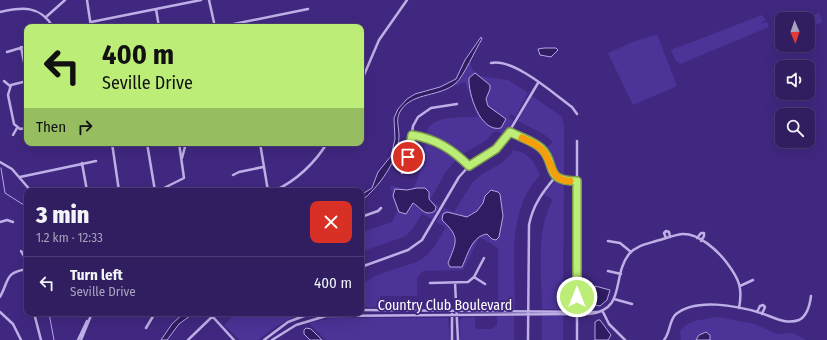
<!DOCTYPE html>
<html lang="en">
<head>
<meta charset="utf-8">
<style>
  body { margin:0; font-family:"Fira Sans Condensed",sans-serif; background:#382766; color:#f1f3f6; height:100vh; display:flex; flex-direction:column; font-size:15px; white-space:nowrap }
  * { box-sizing:border-box; margin:0 }
  p { font-size:13px; color:#a8a2bd }
  .icon { flex:none; width:22px; height:22px; fill:none; stroke:currentColor; stroke-width:2; stroke-linecap:round; stroke-linejoin:round }
  .map { position:relative; flex:1; overflow:hidden }
  .sheet { position:absolute; left:24px; top:188px; width:340px; height:128px; display:flex; flex-direction:column; background:#301e60; border-radius:8px; box-shadow:0 4px 16px #0002,0 0 0 1px #4b3c75 }
  .sheet>* { flex:none }
  .top-card { position:absolute; left:24px; top:24px; width:340px; height:122px; border-radius:8px; box-shadow:0 4px 16px #0002,0 0 0 1px #4b3c75; background:#bced77; color:#111; overflow:hidden }
  .needle { width:26px; rotate:178deg }
  .buttons { position:absolute; left:775px; top:12px; display:grid; gap:8px }
  .buttons a { display:grid; place-items:center; width:40px; height:40px; border-radius:8px; background:#301e60; box-shadow:0 4px 16px #0002,0 0 0 1px #4b3c75; font-size:20px }
  .pin { position:absolute; display:grid; place-items:center; width:34px; height:34px; color:#fff; margin:-17px; border:2px solid #fff; border-radius:50%; box-shadow:0 1px 4px #0007 }
  .me { position:absolute; width:44px; margin:-22px; rotate:0deg; stroke-linejoin:round; filter:drop-shadow(0 0 3px #0008) }
  .turn { display:flex; align-items:center; gap:14px; height:84px; padding:0 12px; font-size:18px }
  .turn .icon { width:52px; height:52px; stroke-width:2.5 }
  .turn b { display:block; font-size:28px; line-height:34px }
  .then { display:flex; align-items:center; height:38px; padding:0 12px; background:#0003; gap:8px; font-size:15px }
  .round { display:grid; place-items:center; flex:none; width:42px; height:42px; border-radius:8px; background:#382766 }
  .headline { display:flex; align-items:center; justify-content:space-between; height:68px; padding:0 12px }
  h1 { font-size:24px; font-weight:800; line-height:30px }
  ul { padding:0; list-style:none }
  li { display:flex; align-items:center; gap:12px; height:52px; padding:0 12px; border-top:1px solid #4b3c75 }
  li div { flex:1 }
  li b { display:block; font-size:15px }
  li em { font-style:normal }
  .map>svg:first-child { display:block }
  .green { fill:#4c3397 }
  .water { fill:#2f1c61; stroke:#b4a5e6 }
  .lines { fill:none; stroke-linecap:round; stroke-linejoin:round }
  .stream { stroke:#b4a5e6; stroke-width:1 }
  .minor { stroke:#bdb0e6; stroke-width:2.5 }
  .route-casing { stroke:#7a9a4d; stroke-width:10 }
  .route { stroke:#bced77; stroke-width:7 }
  .slow { stroke:#f59e0b; stroke-width:7 }
  .labels { text-anchor:middle; stroke-width:4; stroke-linejoin:round; paint-order:stroke }
  .street-label { font-size:14px; fill:#fff; stroke:#402880 }
</style>
</head>
<body>
<div class="map">
<svg width="827" height="340" viewBox="0 0 827 340">
  <rect width="100%" height="100%" fill="#402880"/>
  <path class="green" d="M819,13L822,22L808,29V19H803Z
    M762,15L766,20L759,24L767,22L769,27L680,64L676,61L671,50Z
    M657,34L677,86L633,105L608,53L633,42Z
    M468,58L473,71L478,73L480,76L508,80L528,93L515,117L511,114L509,118L513,120L505,136L497,131L494,132L487,140L461,155L443,142L426,136C428,113 461,118 478,117L465,82L456,86L443,87L454,80Z
    M532,96L562,117L564,127V178L556,173L545,149L553,142L545,135L518,121Z
    M425,143L446,153L456,160L445,173L430,200L439,206L432,219L422,214L414,227L406,236L361,252V232L392,222L397,212L390,185L411,191C421,177 423,159 425,143Z
    M512,150C528,152 534,161 540,175C506,212 515,263 515,309H498V248L480,237L463,270L423,271L417,278V296H380V307H361C361,301 360,294 362,288C368,272 407,268 422,259C433,251 439,239 446,227L436,222L444,208L454,212L472,183L482,174L502,163L513,152Z
    M556,181L564,183L563,309H542C542,276 535,230 553,200L544,194Z
    M236,313H294L295,316L275,327L258,340H240L224,325Z
    M497,316H514V340H460V320L463,318L475,317V327L478,329H492L497,325Z
    M542,316H563V340H542Z
    M718,317L755,324L777,334L793,333L806,340H681L680,331L686,325L694,321Z
    M334,318H448L450,340H326L308,323Z"/>
  <path class="water" d="M481,37L482,39C475,50 464,76 456,83C441,97 413,92 401,110C395,119 399,126 399,136C399,160 379,187 361,201V195L372,188L378,172L391,156L395,139L394,118L398,109L407,99L415,94L440,87L456,79L465,60Z
    M544,48H556L558,50L551,57L540,55L538,49Z
    M475,73L490,85V89L486,99L488,106L506,119L501,128C480,133 468,93 469,78Z
    M417,188H425L429,192V199L436,207L435,211C425,217 421,208 413,203L406,214L399,212L393,196L395,189L407,190Z
    M491,190L498,192L500,194L503,216L499,237L496,240L492,239L487,234C472,236 468,254 462,267H450L448,263C457,241 460,237 442,220L443,214L447,212L467,217L477,211L483,203L485,196Z
    M595,286L610,290L607,300L600,306L595,305Z
    M184,313H194L179,324L167,340H161L172,324Z
    M598,320H600L611,335L608,340H595V322Z
    M306,328L311,329L322,340H310L304,334V330Z
    M706,332L710,335V340H696L699,335Z"/>
  <g class="lines">
    <path class="stream" d="M1,168L5,193L27,207
      M49,313L54,340"/>
    <path class="minor" d="M87,0L91,27
      M209,0L215,27
      M156,9L159,27
      M0,12C22,7 40,5 53,27
      M46,17L65,0
      M91,22L201,0
      M219,27L308,9
      M21,47L27,77
      M7,52L27,46
      M491,63C514,58 554,94 572,107L577,114
      M4,81L10,86
      M27,81L11,85L8,95L14,124L20,129L27,128
      M361,82L379,40L407,0
      M510,132C520,137 533,141 541,148C558,164 544,181 577,181
      M13,135L17,128
      M412,135C436,139 452,149 469,166
      M412,138C435,142 451,151 467,168
      M112,143L119,191
      M147,143L155,191
      M260,143L268,191
      M182,158L186,143
      M0,162L12,169L31,191
      M82,163L87,191
      M402,173L409,153L413,126L418,117L431,108L457,104
      M233,175L239,172L263,167
      M20,177L96,161
      M158,191L184,178L179,143
      M274,191C296,181 315,163 327,143
      M361,217L378,211L381,208
      M0,222L7,220L13,222
      M666,238L664,233L666,231L669,232L670,237
      M697,238L701,233H704V236L701,241
      M608,241L620,243L631,252
      M21,251L24,256L27,269
      M361,267L408,250L422,240L459,177L469,166L493,151L503,142L538,83
      M608,271L621,274
      M474,277L485,284
      M430,283L468,282L474,277L484,258
      M455,283L458,340
      M740,286L753,280
      M0,297C10,279 4,273 27,269
      M614,299L632,304
      M361,310L597,312
      M0,312L13,324L21,340
      M603,312L609,324L625,340
      M757,312L760,306L763,305L765,307L762,314
      M34,313L41,340
      M212,316L234,340
      M146,328L155,313
      M78,340L87,321
      M81,340L92,313
      M188,340L216,313
      M264,340L288,322L312,313
      M272,340L296,325L326,316L589,314C627,310 611,277 629,254C636,246 646,244 656,241C664,239 674,235 682,234C699,233 718,251 727,263C739,279 743,288 739,308
      M452,340V314
      M528,340L529,225C533,204 543,192 556,176
      M577,340V141
      M664,340C670,333 669,322 675,315C695,297 738,306 761,313C773,317 786,325 799,320C807,316 810,304 811,296"/>
  </g>
  <g class="lines">
    <defs>
      <path id="route" d="M408,157L412,135C436,139 452,149 469,166L496,149L510,132C520,137 533,141 541,148C558,164 542,181 577,181V297"/>
    </defs>
    <use href="#route" class="route-casing"/>
    <use href="#route" class="route"/>
    <path class="slow" d="M522,138C529,141 538,144 543,151C553,163 550,181 570,181"/>
  </g>
  <g class="labels">
    <g class="street-label">
      <text x="445" y="310">Country Club Boulevard</text>
    </g>
  </g>
</svg>
<div class="buttons">
<a><svg class="needle" viewBox="-14 -14 28 28"><path d="M0-13l5 13h-10z" fill="#e53935"/><path d="M0 13l5-13h-10z" fill="#a8a2bd"/></svg></a>
<a><svg class="icon" aria-label="sound" viewBox="0 0 24 24"><path d="M4 9h4l5-4v14l-5-4H4zM17 9q2 3 0 6"/></svg></a>
<a><svg class="icon" aria-label="search" viewBox="0 0 24 24"><circle cx="10" cy="10" r="6"/><path d="M15 15l6 6"/></svg></a>
</div>
<div class="pin" style="left:408px;top:157px;background:#d93025"><svg class="icon" aria-label="arrive" viewBox="0 0 24 24"><path d="M6 21V4h12l-3 4 3 4H6"/></svg></div>
<svg class="me" style="left:577px;top:297px" viewBox="-20 -20 40 40"><circle r="17" fill="#bced77" stroke="#fff" stroke-width="3"/><path d="M0-11L8 9 0 5-8 9z" fill="#fff"/></svg>
<div class="top-card">
<div class="turn"><svg class="icon" aria-label="left" viewBox="0 0 24 24"><path d="M17 20v-9H6M10 6l-5 5 5 5"/></svg><div><b>400 m</b>Seville Drive</div></div>
<div class="then">Then<svg class="icon" aria-label="right" viewBox="0 0 24 24"><path d="M7 20v-9h11M14 6l5 5-5 5"/></svg></div>
</div>
<section class="sheet">
<div class="headline"><div><h1>3 min</h1><p>1.2 km · 12:33</p></div><a class="round" style="background:#d93025;color:#fff"><svg class="icon" aria-label="close" viewBox="0 0 24 24"><path d="M6 6l12 12M18 6L6 18"/></svg></a></div>
<ul>
<li><svg class="icon" aria-label="left" viewBox="0 0 24 24"><path d="M17 20v-9H6M10 6l-5 5 5 5"/></svg><div><b>Turn left</b><p>Seville Drive</p></div><em>400 m</em></li>
</ul>
</section>
</div>
</body>
</html>
